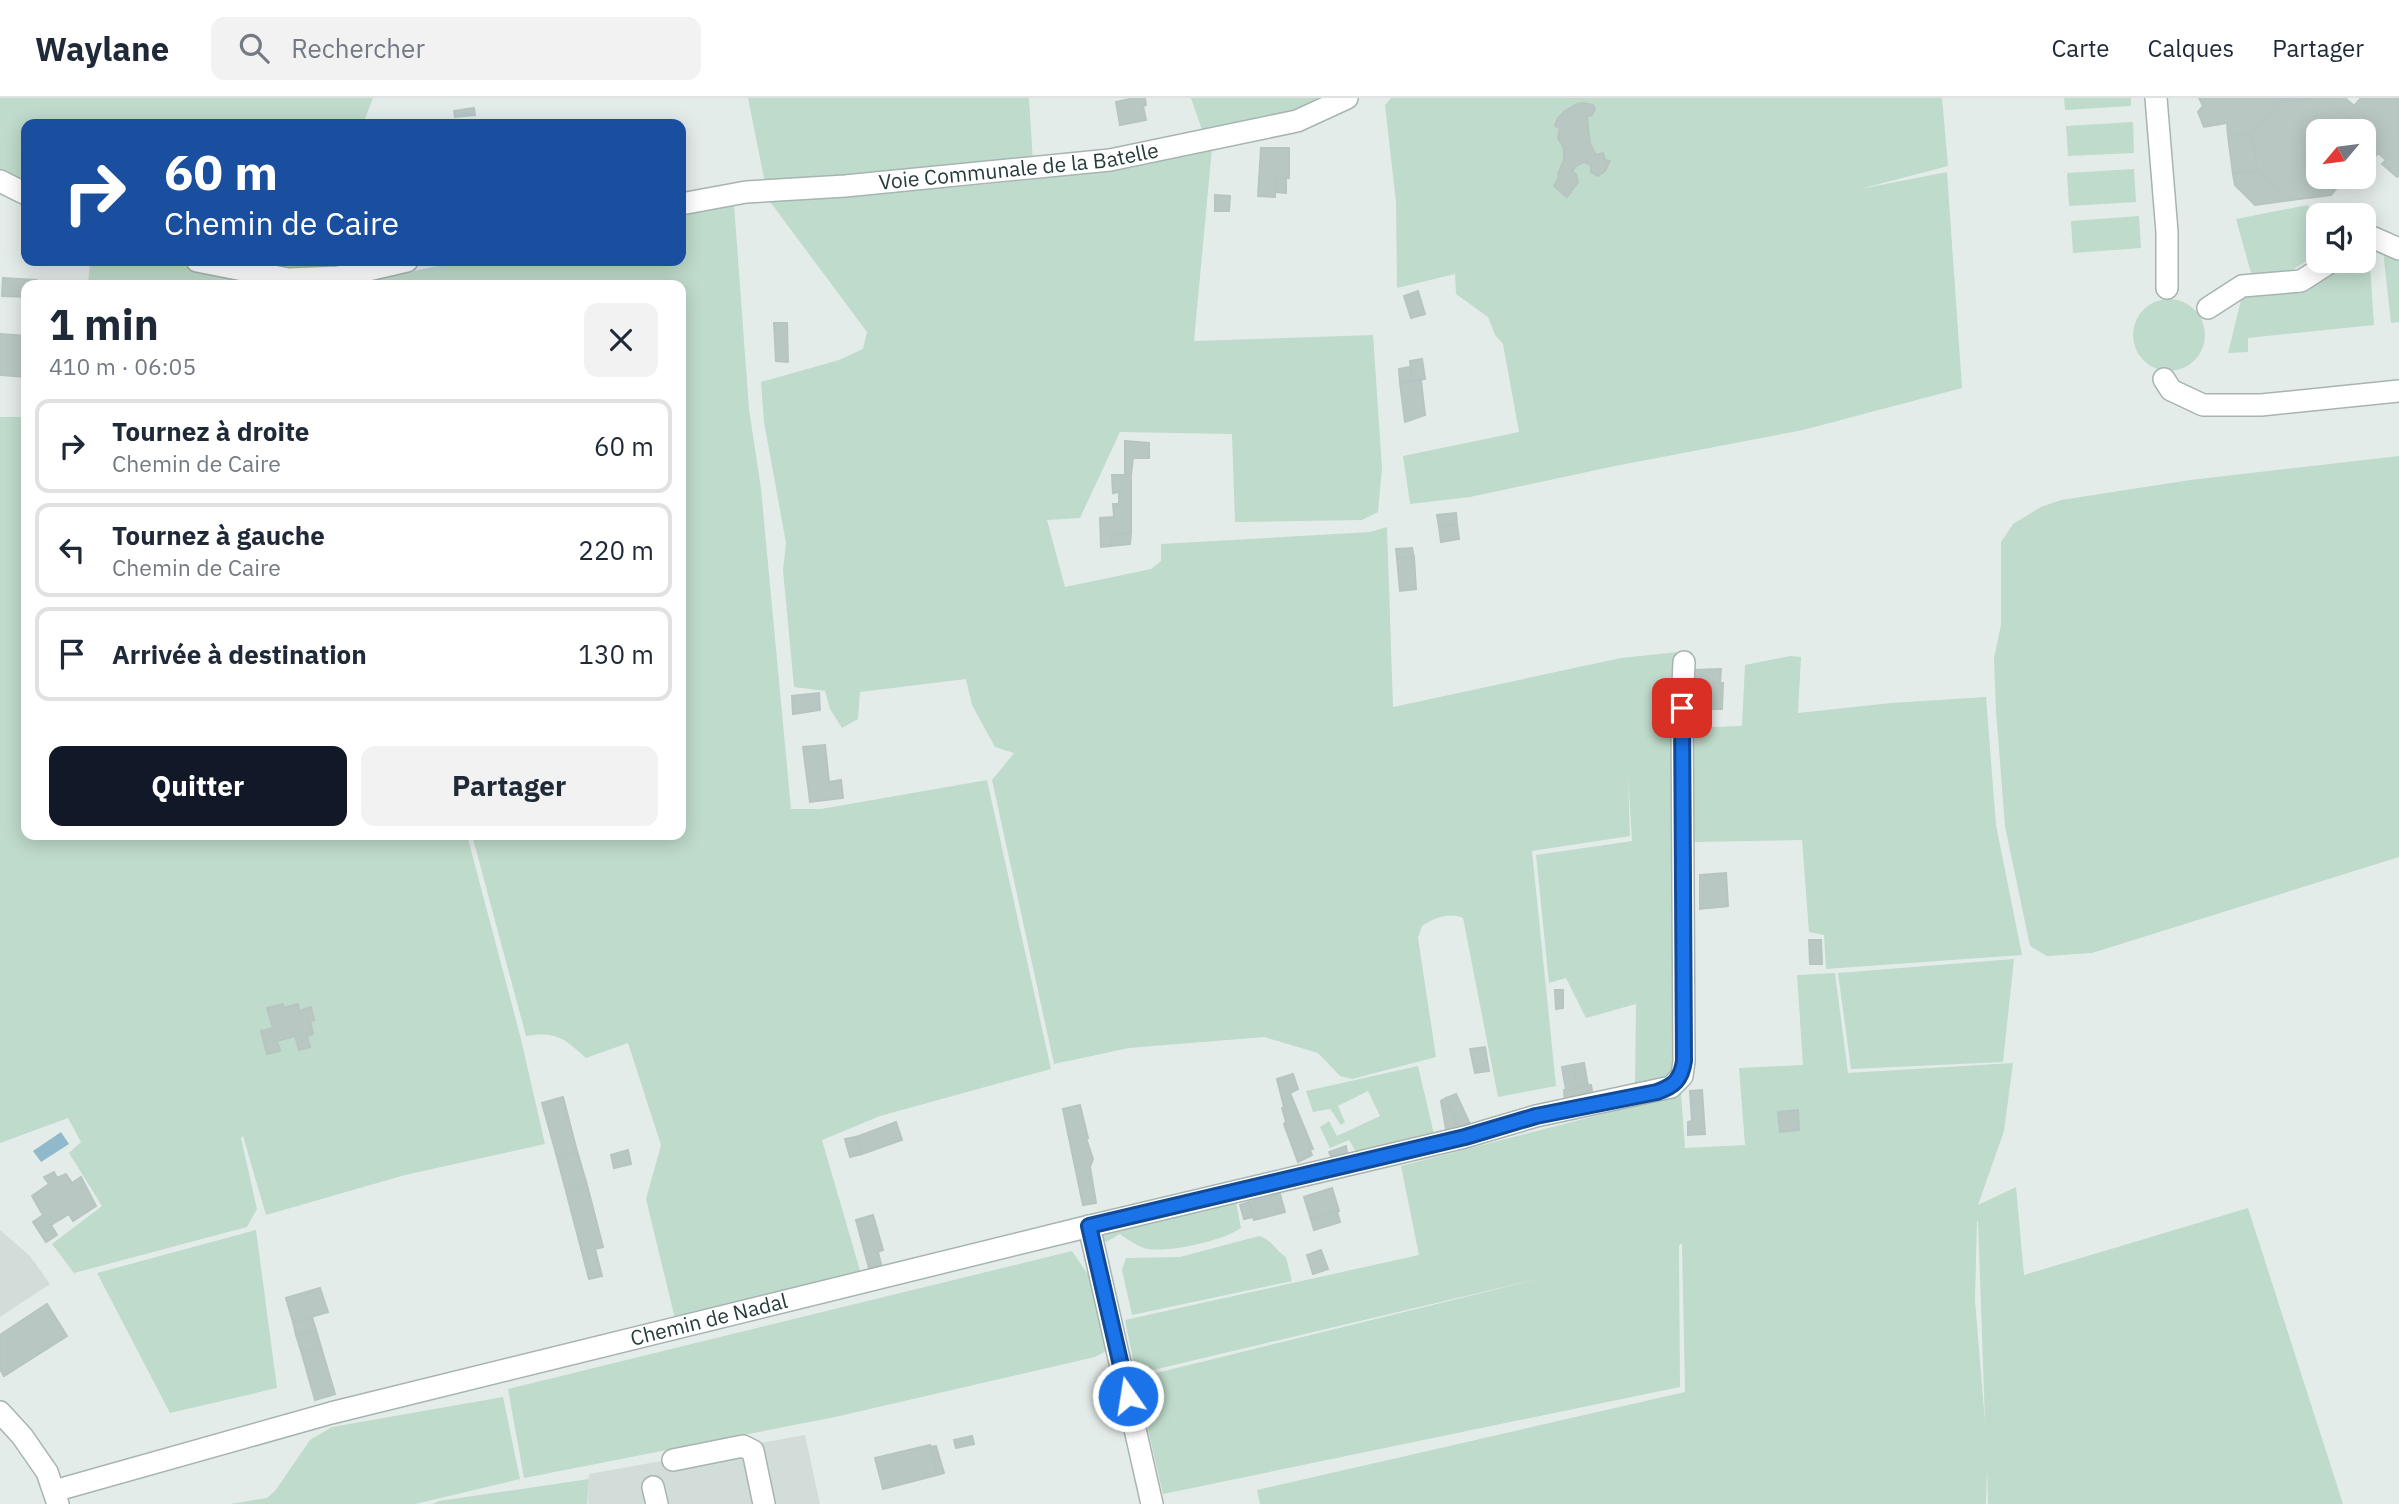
<!DOCTYPE html>
<html lang="fr">
<head>
<meta charset="utf-8">
<style>
  body { margin:0; font-family:"IBM Plex Sans",sans-serif; background:#f2f2f3; color:#1f2937; height:100vh; display:flex; flex-direction:column; font-size:26px; white-space:nowrap }
  * { box-sizing:border-box; margin:0 }
  p { font-size:23px; color:#747a83 }
  .icon { flex:none; width:38px; height:38px; fill:none; stroke:currentColor; stroke-width:2; stroke-linecap:round; stroke-linejoin:round }
  .map { position:relative; flex:1; overflow:hidden }
  .details { position:absolute; left:21px; top:182px; width:665px; height:560px; display:flex; flex-direction:column; background:#fff; border-radius:14px; box-shadow:0 4px 18px #0003 }
  .details>* { flex:none }
  .guide { position:absolute; left:21px; top:21px; width:665px; height:147px; border-radius:14px; box-shadow:0 4px 18px #0003; background:#1a4fa0; color:#fff; overflow:hidden }
  .needle { width:46px; rotate:241deg }
  .tools { position:absolute; left:2306px; top:21px; display:grid; gap:14px }
  .tools a { display:grid; place-items:center; width:70px; height:70px; border-radius:14px; background:#fff; box-shadow:0 4px 18px #0003; font-size:35px }
  .pin { position:absolute; display:grid; place-items:center; width:60px; height:60px; color:#fff; margin:-30px; border-radius:14px; box-shadow:0 4px 10px #0006 }
  .me { position:absolute; width:77px; margin:-38px; rotate:347deg; stroke-linejoin:round; filter:drop-shadow(0 0 5px #0008) }
  .turn { display:flex; align-items:center; gap:24px; height:147px; padding:0 28px; font-size:32px }
  .turn .icon { width:91px; height:91px; stroke-width:2.5 }
  .turn b { display:block; font-size:49px; line-height:60px }
  .round { display:grid; place-items:center; flex:none; width:74px; height:74px; border-radius:14px; background:#f2f2f3 }
  .headline { display:flex; align-items:center; justify-content:space-between; height:119px; padding:0 28px }
  h1 { font-size:42px; font-weight:800; line-height:52px }
  .cta { display:flex; gap:14px; margin-top:auto; padding:14px 28px }
  .cta a { flex:1; height:80px; border-radius:14px; background:#111827; color:#fff; font-size:28px; font-weight:800; line-height:80px; text-align:center }
  .cta a+a { background:#f2f2f3; color:#1f2937 }
  ul { padding:0; list-style:none }
  li { display:flex; align-items:center; gap:21px; height:94px; margin:0 14px 10px; padding:0 14px; border:4px solid #e0e1e3; border-radius:14px }
  li div { flex:1 }
  li b { display:block; font-size:26px }
  li em { font-style:normal }
  header { display:flex; align-items:center; gap:42px; box-sizing:border-box; height:98px; padding:0 35px; background:#fff; border-bottom:2px solid #e0e1e3 }
  header strong { font-size:33px }
  nav { display:flex; gap:38px; margin-inline-start:auto; font-size:24px }
  .search { width:490px; height:63px; background:#f2f2f3; display:flex; align-items:center; gap:18px; box-sizing:border-box; padding:0 24px; border-radius:14px; color:#747a83; font-size:26px }
  .map>svg:first-child { display:block }
  .built { fill:#d2dcd9 }
  .green { fill:#bfdbcb; fill-rule:evenodd }
  .water { fill:#91b9cc }
  .building { fill:#b9c7c3; stroke:#b7c5c2; stroke-width:2 }
  .lines { fill:none; stroke-linecap:round; stroke-linejoin:round }
  .minor-casing { stroke:#a7b4b2; stroke-width:24 }
  .minor { stroke:#fff; stroke-width:21 }
  .route-casing { stroke:#114b97; stroke-width:18 }
  .route { stroke:#1a73e8; stroke-width:12 }
  .labels { text-anchor:middle; stroke-width:5; stroke-linejoin:round; paint-order:stroke }
  .street-label { font-size:21px; fill:#253c3a; stroke:#f4f9f7 }
</style>
</head>
<body>
<header>
<strong>Waylane</strong>
<div class="search"><svg class="icon" aria-label="search" viewBox="0 0 24 24"><circle cx="10" cy="10" r="6"/><path d="M15 15l6 6"/></svg>Rechercher</div>
<nav><a>Carte</a><a>Calques</a><a>Partager</a></nav>
</header>
<div class="map">
<svg width="2399" height="1406" viewBox="0 0 2399 1406">
  <rect width="100%" height="100%" fill="#e4ecea"/>
  <path class="built" d="M0,1132L30,1158L50,1186L0,1219Z
    M805,1337L820,1406H588L589,1376Z"/>
  <path class="green" d="M0,0H373L363,26H26V89L0,76Z
    M748,0H1029L1033,64L765,85Z
    M1191,0H1337C1303,16 1239,30 1202,32Z
    M1391,0H1942L1948,68L1860,91L1947,74L1962,290L1803,332L1615,368L1470,399L1410,406L1403,358L1519,334L1503,246L1495,237L1488,219L1456,196L1455,176L1397,190L1396,105L1385,7Z
    M2064,0H2131V8L2065,12Z
    M2133,24L2134,55L2068,58L2066,28Z
    M1212,50L1194,243L1373,237L1382,370L1378,414L1362,422L1235,424L1232,336L1120,334L1080,420L1047,422L1065,489L1151,471L1161,463V446L1370,434L1387,429L1393,609L1621,560L1678,554L1676,598L1677,973L1658,986L1635,987L1636,906L1586,920L1566,880L1549,885L1536,757L1632,743L1628,677L1630,738L1532,753L1556,988L1498,999L1463,820C1448,814 1435,820 1422,828L1418,840L1436,959L1352,981L1340,978L1318,955L1264,939L1129,950L1054,966L992,682L1014,655L995,649L972,607L966,581L860,594L858,621L842,630L830,611L825,593L794,589L783,472L786,445L764,324L761,284L839,262L863,251L867,234L768,101C885,95 1003,88 1118,70C1150,65 1181,57 1212,50Z
    M2134,71L2136,104L2069,108L2067,75Z
    M734,106L749,311L761,391L791,711H821L987,682L1051,971L880,1018L822,1042L861,1176L676,1225L646,1101L661,1047L628,945L586,960C564,940 556,933 526,938L472,737H681V187H352L460,163H681V117Z
    M2307,107L2319,118V156L2295,170L2286,180H2257L2251,175L2236,121Z
    M2139,118L2141,150L2073,155L2071,123Z
    M2369,152L2374,227L2248,240V254L2228,255L2242,198L2314,188L2350,163H2364V154Z
    M2383,152L2399,161V224L2391,225Z
    M90,163H167L197,172L307,187H88Z
    M219,163H368L315,175Z
    M2133 237a36 36 0 1 1 72 0a36 36 0 1 1-72 0Z
    M0,319H26V737H467L521,941L545,1046L405,1077L266,1117L243,1038L241,1040L257,1111L247,1129L74,1175L52,1146L102,1108L69,1055L81,1044L68,1020L0,1045Z
    M2399,358V759L2092,855L2047,858L2030,848L2005,728L1996,613L1994,560L2001,527V444L2013,426L2041,409L2061,402L2190,382Z
    M1790,558L1801,559L1798,615L1891,605L1986,599L1996,727L2022,857L1826,871L1824,837L1809,834L1802,742L1692,744L1689,630L1742,628L1745,567Z
    M2014,861L2003,964L1851,971L1838,875Z
    M1835,875L1848,975L2013,965L2004,1033L1978,1107L2016,1089L2024,1177L2248,1110L2343,1406H1988L1987,1370L1986,1406H1260L1257,1392L1685,1294L1682,1146L1679,1147L1680,1289L1163,1396L1136,1280L1542,1180L1136,1276L1125,1222L1419,1157L1401,1068L1681,996L1685,1050L1745,1047L1739,970L1803,967L1797,877ZM1977,1123H1978L1985,1324L1975,1202Z
    M1418,968L1434,1036L1356,1054L1349,1042L1330,1050L1320,1029L1329,1023L1337,1038L1380,1018L1368,993L1338,1008L1345,1024L1341,1027L1330,1011L1313,1014L1306,993Z
    M1235,1099L1241,1130C1223,1143 1165,1156 1144,1150C1135,1147 1127,1141 1120,1136L1106,1144L1099,1142L1095,1130Z
    M256,1132L277,1290L170,1315L97,1175Z
    M1259,1138C1271,1141 1276,1153 1286,1159L1292,1183L1132,1217L1122,1172L1126,1160L1180,1159Z
    M1072,1153L1089,1178L1106,1253L1095,1259L835,1319L524,1380L508,1291Z
    M503,1299L520,1381L415,1406H230L267,1400L275,1393L310,1342L332,1329Z
    M589,1381L587,1406H432L439,1403Z"/>
  <path class="water" d="M61,1034L69,1046L41,1064L33,1053Z"/>
  <path class="building" d="M1134,0H1145L1146,7L1143,8L1146,22L1120,27L1116,4Z
    M2199,0H2313L2280,4L2252,35L2228,38L2227,25L2204,29L2198,14L2203,8Z
    M2313,0H2326L2353,23L2355,33H2319V79H2346L2331,97L2292,102L2257,73L2252,35L2280,4Z
    M2326,0H2345L2368,20L2353,23Z
    M2361,0H2399V77L2397,79L2382,66L2386,62L2378,55L2373,61L2368,20L2354,8Z
    M1584,5L1593,7L1595,11L1592,17L1587,19L1590,46L1596,57L1603,55L1605,62L1610,63L1605,73L1598,78L1591,74V67L1584,64L1575,69L1572,74L1576,76L1578,84L1567,99L1554,88L1560,77L1558,76L1564,62V55L1563,48L1558,40L1560,30L1555,28L1558,20L1565,13L1577,6Z
    M474,10L475,17L455,19L454,13Z
    M2368,20L2373,61L2364,62V33H2355L2353,23Z
    M2252,35L2257,73L2233,76L2228,38Z
    M1261,50H1289V80L1275,81V99L1258,98Z
    M2257,73L2292,102L2255,107L2235,87L2233,76Z
    M1286,80V95L1275,94V81Z
    M1215,97L1230,98L1229,113H1215Z
    M3,180L36,182L35,187H26V199L2,198Z
    M1418,193L1425,216L1411,220L1404,198Z
    M774,225H787L788,264L776,263Z
    M0,236L26,238V279L0,277Z
    M1422,261L1425,281L1412,283L1410,263Z
    M1410,269L1412,283L1400,285L1399,271Z
    M1421,282L1425,317L1405,324L1400,285Z
    M1125,343L1149,345V360H1133L1131,377H1125Z
    M1112,377H1131V435L1112,436L1111,448L1101,449L1100,420L1114,419L1113,406H1119V394L1113,395Z
    M1456,415L1457,426L1439,429L1437,417Z
    M1457,426L1459,441L1441,444L1439,429Z
    M1131,435L1130,446L1111,448L1112,436Z
    M1412,450L1414,459L1397,460L1396,451Z
    M1414,459L1416,491L1400,493L1397,460Z
    M1721,571L1720,585H1694V572Z
    M1702,585H1723L1722,611H1702Z
    M819,595L820,612L793,616L792,598Z
    M825,647L829,684L841,682L843,700L810,704L803,649Z
    M1726,775L1728,808L1700,811V777Z
    M1809,842H1821L1822,866H1810Z
    M1555,892H1563V910L1556,911Z
    M283,906V910L298,906L299,913L311,909L314,922L310,923L313,936L307,938L310,949L299,952L295,938L277,943L280,953L267,956L261,933L273,930L267,910Z
    M1485,949L1489,973L1475,975L1470,951Z
    M1584,965L1588,988L1577,990L1573,967Z
    M1573,967L1577,990L1566,992L1562,969Z
    M1293,976L1298,991L1290,995L1313,1051L1310,1052L1312,1057L1298,1064L1284,1026L1286,1024L1282,1010L1284,1009L1277,981Z
    M1591,987L1593,999L1565,1004L1564,992Z
    M1702,992L1705,1036L1688,1037V1024L1692,1023L1690,993Z
    M1456,996L1470,1026L1459,1031L1446,1000Z
    M563,999L577,1053L557,1059L542,1005Z
    M1446,1000L1459,1031L1447,1037L1441,1003Z
    M1080,1007L1088,1040H1086L1093,1061L1090,1069L1096,1105L1083,1107L1063,1011Z
    M1798,1012L1799,1032L1780,1034L1778,1014Z
    M896,1024L902,1042L862,1056L856,1039Z
    M856,1039L862,1056L850,1059L845,1041Z
    M1346,1048L1348,1061L1335,1066L1329,1054Z
    M628,1052L631,1066L614,1070L611,1057Z
    M577,1053L587,1087L566,1093L557,1059Z
    M54,1074L57,1080L66,1076L72,1085L81,1079L96,1108L73,1123L69,1116L51,1127L57,1137L46,1144L33,1124L43,1117L32,1098L49,1086L44,1079Z
    M587,1087L603,1149L595,1151L602,1178L589,1181L566,1093Z
    M1332,1090L1339,1113L1311,1122L1304,1099Z
    M1280,1096L1285,1114L1254,1122L1249,1104Z
    M1249,1104L1253,1119L1244,1121L1240,1107Z
    M1337,1113L1340,1124L1314,1132L1311,1122Z
    M873,1117L883,1152L878,1154L882,1170L870,1174L856,1122Z
    M1321,1152L1328,1171L1313,1176L1307,1157Z
    M320,1190L328,1214L293,1224L286,1200Z
    M47,1206L67,1238L4,1278L0,1271V1237Z
    M312,1219L316,1232L296,1237L293,1224Z
    M316,1232L321,1249L302,1256L296,1237Z
    M321,1249L335,1296L315,1302L302,1256Z
    M972,1338L974,1346L956,1350L954,1342Z
    M930,1347L937,1377L883,1391L875,1360Z
    M936,1348L944,1375L937,1377L930,1349Z"/>
  <g class="lines">
    <defs>
      <g id="minor">
        <path d="M2156,0L2167,134V190"/>
        <path d="M0,83L26,96"/>
        <path id="s1" d="M681,106L746,94L845,88L1110,62L1297,23L1347,0"/>
        <path d="M2364,143L2374,140L2399,151"/>
        <path d="M197,163L288,181L338,179L407,163"/>
        <path d="M2208,210L2242,188L2301,183L2332,163"/>
        <path d="M2164,281L2171,292L2203,307H2261L2399,293"/>
        <path d="M1089,1128L1152,1406"/>
        <path d="M0,1314L22,1338L47,1374L58,1406"/>
        <path d="M673,1362L743,1348L753,1353L764,1406"/>
        <path d="M653,1389L657,1406"/>
        <path id="s2" d="M54,1393L331,1315L1082,1130L1465,1039L1536,1018L1671,989L1682,978L1684,963L1682,610L1684,564"/>
      </g>
    </defs>
    <use href="#minor" class="minor-casing"/>
    <use href="#minor" class="minor"/>
  </g>
  <g class="lines">
    <defs>
      <path id="route" d="M1128,1298L1089,1128L1465,1039L1536,1018L1657,994C1674,988 1681,982 1684,963L1682,610"/>
    </defs>
    <use href="#route" class="route-casing"/>
    <use href="#route" class="route"/>
  </g>
  <g class="labels">
    <g class="street-label">
      <text dy="7" stroke="none"><textPath href="#s1" startOffset="340">Voie Communale de la Batelle</textPath></text>
      <text dy="7" stroke="none"><textPath href="#s2" startOffset="677">Chemin de Nadal</textPath></text>
    </g>
  </g>
</svg>
<div class="tools">
<a><svg class="needle" viewBox="-14 -14 28 28"><path d="M0-13l5 13h-10z" fill="#e53935"/><path d="M0 13l5-13h-10z" fill="#747a83"/></svg></a>
<a><svg class="icon" aria-label="sound" viewBox="0 0 24 24"><path d="M4 9h4l5-4v14l-5-4H4zM17 9q2 3 0 6"/></svg></a>
</div>
<div class="pin" style="left:1682px;top:610px;background:#d93025"><svg class="icon" aria-label="arrive" viewBox="0 0 24 24"><path d="M6 21V4h12l-3 4 3 4H6"/></svg></div>
<svg class="me" style="left:1128px;top:1298px" viewBox="-20 -20 40 40"><circle r="17" fill="#1a73e8" stroke="#fff" stroke-width="3"/><path d="M0-11L8 9 0 5-8 9z" fill="#fff"/></svg>
<div class="guide">
<div class="turn"><svg class="icon" aria-label="right" viewBox="0 0 24 24"><path d="M7 20v-9h11M14 6l5 5-5 5"/></svg><div><b>60 m</b>Chemin de Caire</div></div>
</div>
<section class="details">
<div class="headline"><div><h1>1 min</h1><p>410 m · 06:05</p></div><a class="round"><svg class="icon" aria-label="close" viewBox="0 0 24 24"><path d="M6 6l12 12M18 6L6 18"/></svg></a></div>
<ul>
<li><svg class="icon" aria-label="right" viewBox="0 0 24 24"><path d="M7 20v-9h11M14 6l5 5-5 5"/></svg><div><b>Tournez à droite</b><p>Chemin de Caire</p></div><em>60 m</em></li>
<li><svg class="icon" aria-label="left" viewBox="0 0 24 24"><path d="M17 20v-9H6M10 6l-5 5 5 5"/></svg><div><b>Tournez à gauche</b><p>Chemin de Caire</p></div><em>220 m</em></li>
<li><svg class="icon" aria-label="arrive" viewBox="0 0 24 24"><path d="M6 21V4h12l-3 4 3 4H6"/></svg><div><b>Arrivée à destination</b></div><em>130 m</em></li>
</ul>
<div class="cta"><a>Quitter</a><a>Partager</a></div>
</section>
</div>
</body>
</html>
